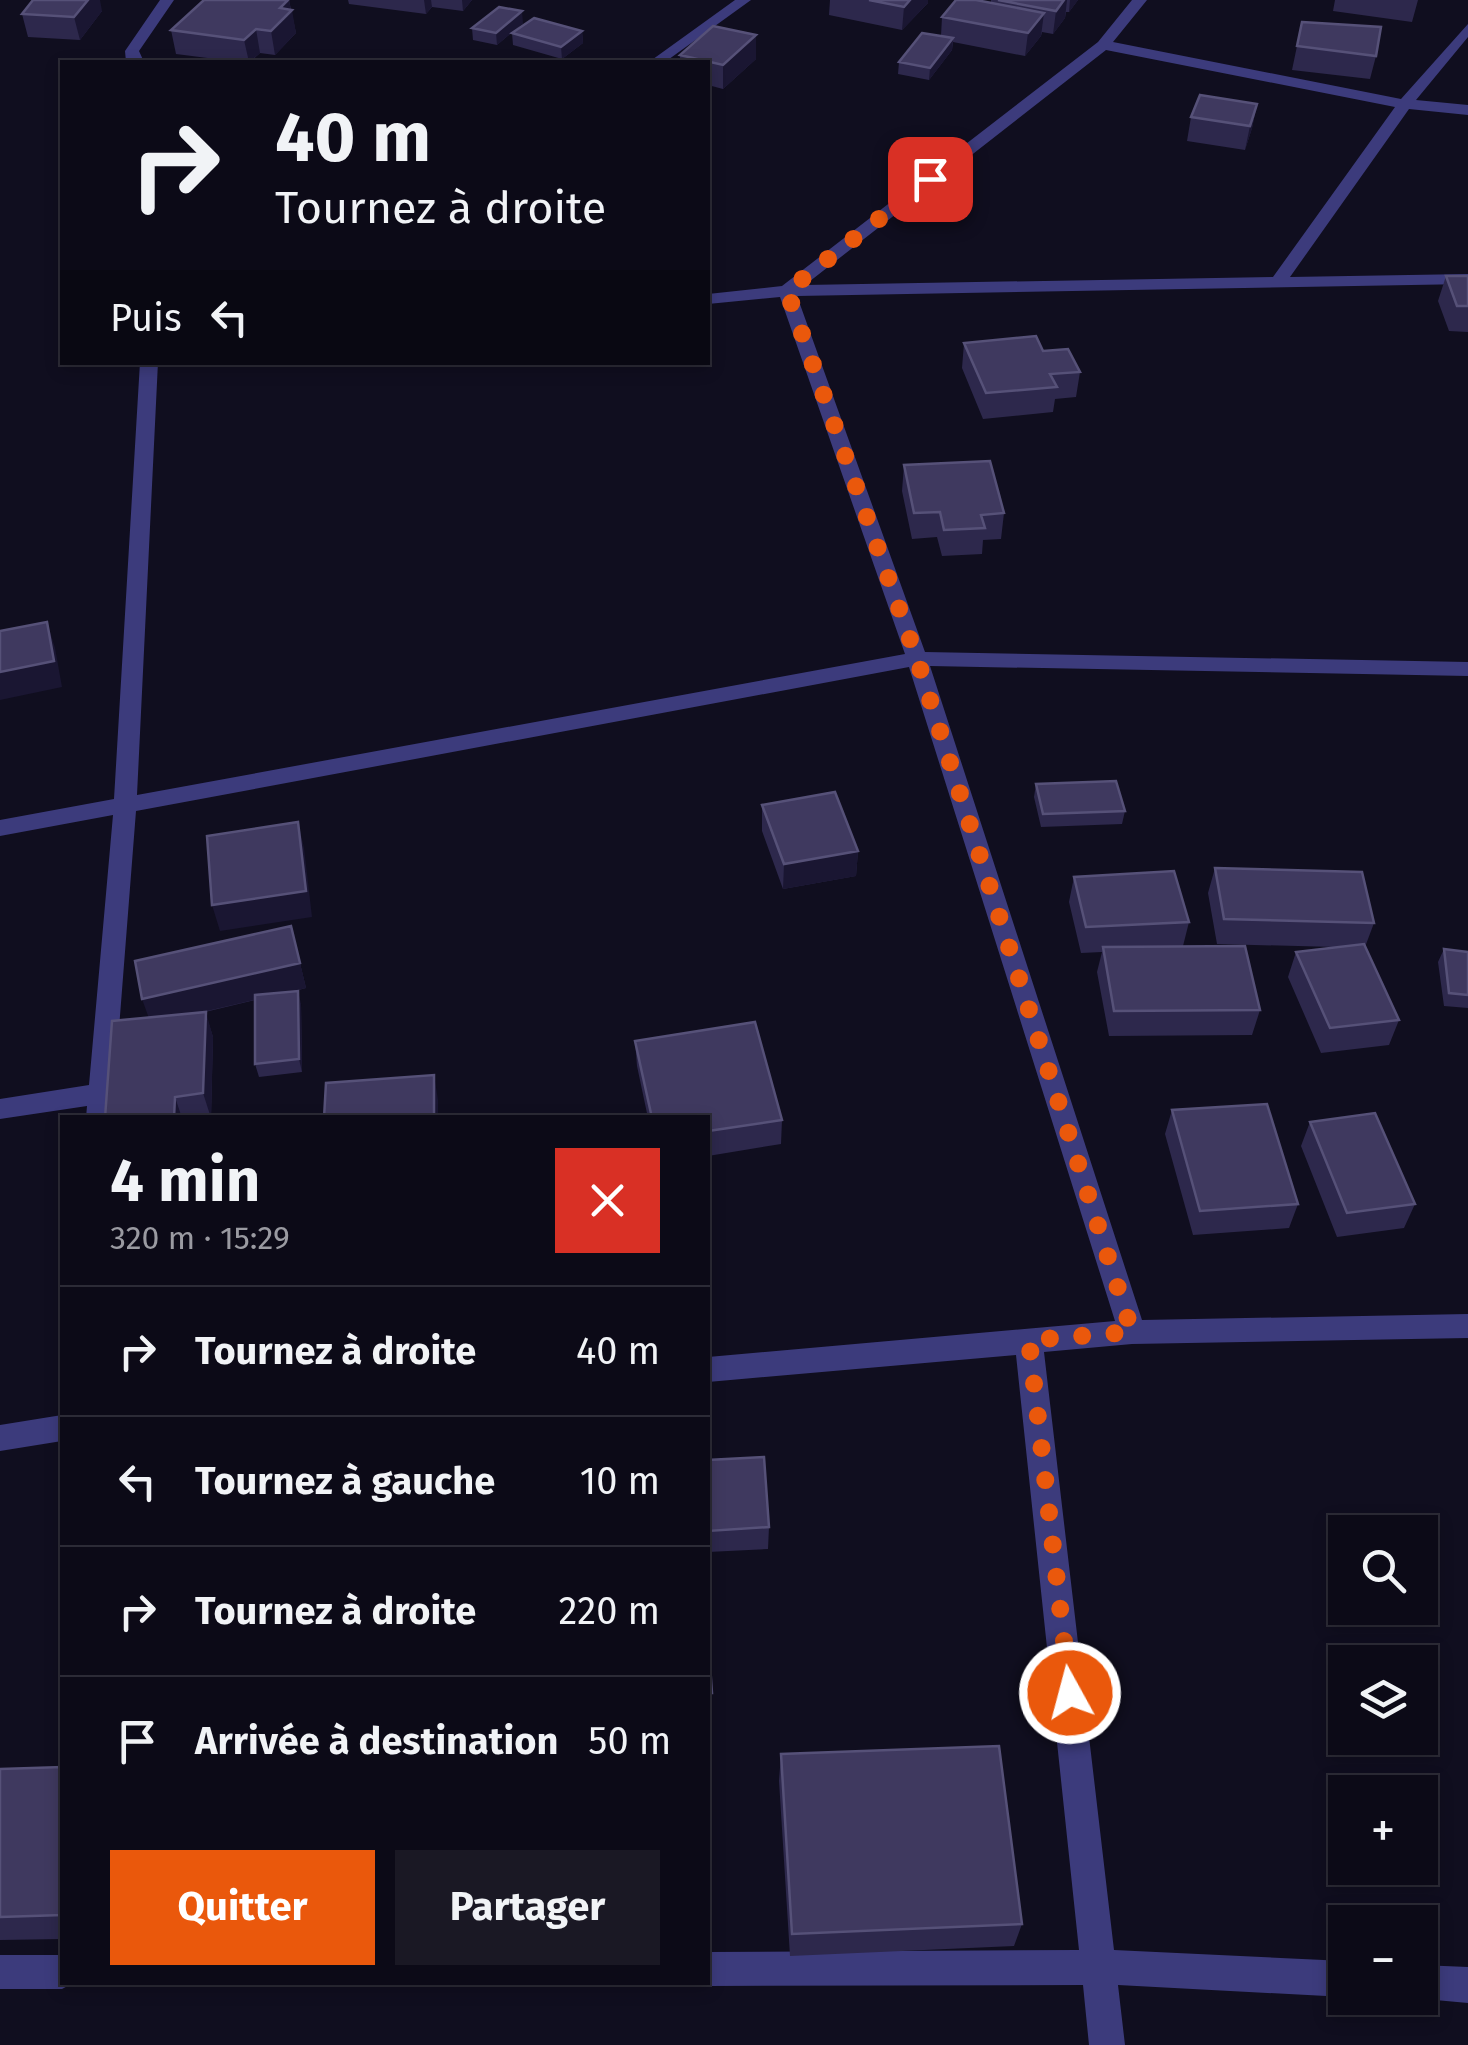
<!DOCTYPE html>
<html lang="fr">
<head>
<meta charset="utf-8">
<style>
  body { margin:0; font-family:"Fira Sans",sans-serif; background:#1a1824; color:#f1f3f6; height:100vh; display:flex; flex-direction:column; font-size:38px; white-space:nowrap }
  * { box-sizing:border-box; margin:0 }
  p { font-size:32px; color:#9a9aa1 }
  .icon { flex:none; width:55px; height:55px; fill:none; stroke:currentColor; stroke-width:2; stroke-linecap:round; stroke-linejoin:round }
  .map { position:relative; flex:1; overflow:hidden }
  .sheet { position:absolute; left:60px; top:1115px; width:650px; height:870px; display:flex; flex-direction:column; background:#0c0a17; border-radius:0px; box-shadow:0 5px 15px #0003,0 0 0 2px #2c2b36 }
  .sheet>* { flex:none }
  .top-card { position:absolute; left:60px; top:60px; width:650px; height:305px; border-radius:0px; box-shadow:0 5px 15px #0003,0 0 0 2px #2c2b36; background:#0c0a17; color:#f1f3f6; overflow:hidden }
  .buttons { position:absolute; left:1328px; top:1515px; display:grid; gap:20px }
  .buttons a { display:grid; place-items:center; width:110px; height:110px; border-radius:0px; background:#0c0a17; box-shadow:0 5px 15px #0003,0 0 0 2px #2c2b36; font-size:50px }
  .pin { position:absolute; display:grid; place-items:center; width:85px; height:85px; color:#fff; margin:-42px; border-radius:20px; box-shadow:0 5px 15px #0006 }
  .me { position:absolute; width:110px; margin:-55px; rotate:353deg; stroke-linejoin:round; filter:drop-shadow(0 0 8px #0008) }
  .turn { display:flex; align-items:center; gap:35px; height:210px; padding:0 50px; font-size:45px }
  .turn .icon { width:130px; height:130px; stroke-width:2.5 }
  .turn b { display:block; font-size:70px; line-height:85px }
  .then { display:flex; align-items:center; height:95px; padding:0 50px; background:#0003; gap:20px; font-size:38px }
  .round { display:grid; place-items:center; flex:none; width:105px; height:105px; border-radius:0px; background:#1a1824 }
  .overview { display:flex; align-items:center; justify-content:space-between; height:170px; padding:0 50px }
  h1 { font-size:60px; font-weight:700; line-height:75px }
  .cta { display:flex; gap:20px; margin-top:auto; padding:20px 50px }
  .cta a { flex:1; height:115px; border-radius:0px; background:#ea580c; color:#fff; font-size:40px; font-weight:700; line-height:115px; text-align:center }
  .cta a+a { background:#1a1824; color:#f1f3f6 }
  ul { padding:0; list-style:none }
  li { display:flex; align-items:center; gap:30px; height:130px; padding:0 50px; border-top:2px solid #2c2b36 }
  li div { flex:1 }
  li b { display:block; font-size:38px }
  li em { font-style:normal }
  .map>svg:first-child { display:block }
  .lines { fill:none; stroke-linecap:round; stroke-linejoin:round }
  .minor { fill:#3c3b7c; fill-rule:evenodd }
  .wall { fill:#2d284c }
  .shaded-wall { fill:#1a1632 }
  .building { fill:#3f395f; stroke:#565178; stroke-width:2.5 }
  .route { stroke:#ea580c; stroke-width:18; stroke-dasharray:0 32.4 }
</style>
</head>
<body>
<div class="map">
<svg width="1468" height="2045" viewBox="0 0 1468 2045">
  <rect width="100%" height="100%" fill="#100e1f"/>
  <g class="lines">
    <path class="minor" d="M160,0H174L139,51L144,62H126L125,51Z
      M735,0H751L665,62H649Z
      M1132,0H1147L1113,42L1401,99L1468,24V37L1416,100L1468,105V115L1409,109L1290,277L1468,274V284L797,296L925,652L1468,662V676L930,666L1142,1320L1468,1314V1338L1132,1344L1044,1352L1114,1950L1345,1961V1997L1118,1985L1125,2045H1089L1083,1985L708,1986L698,1982H708V1952L1079,1950L1016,1355L708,1382V1357L1115,1321L909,667L136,811L112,1118H86L87,1106L0,1119V1099L89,1085L113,815L0,836V820L114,799L140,362H158L137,795L905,654L780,297L708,304V294L782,286L1098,42ZM1106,50L1395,107L1273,277L805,285Z
      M62,1415V1441L0,1451V1425Z
      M0,1955H62V1982H75L62,1989H0Z
      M1420,1965L1468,1967V2003L1413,1998H1420Z"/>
  </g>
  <path class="wall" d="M289,0L296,33L275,55L260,53L250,62H239L176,54L171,30Z
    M348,0H472L463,11L432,7L426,14L349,4Z
    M830,0H928V3L902,30L829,15Z
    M991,0H1078L1069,12H1066L1065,18L1053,34L1042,32L1041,36L1025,56L953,42L952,50L929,80L898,74L899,62L941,36L942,17L991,3Z
    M1335,0H1418L1412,22L1333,11Z
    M102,11L80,40L28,37L22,14Z
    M1302,22L1376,56L1370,79L1292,70Z
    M523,23L497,45L473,40L472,28Z
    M582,31L583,43L562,59L513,45L512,33Z
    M680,55L756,59L723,89L708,85V62H680Z
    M1257,104L1252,128L1245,150L1187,141L1191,117Z
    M1446,276H1468V332L1449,331L1438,301Z
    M964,343L1043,351L1080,372L1076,397L1055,399L1053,412L983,419L962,368Z
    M904,465L1004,513L1001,539L983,540L982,554L942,556L937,537L912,539L902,491Z
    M1036,784L1125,811L1122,824L1041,827L1034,797Z
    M762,805L858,851L856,876L783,889L762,831Z
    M1215,868L1374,923L1365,947L1399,1020L1389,1045L1321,1053L1288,977L1296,952L1335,947L1217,944L1208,893Z
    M1074,877L1189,922L1183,946L1260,1010L1252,1035L1109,1036L1097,972L1102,952L1081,953L1069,902Z
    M291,926L306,988L291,992L301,1004L302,1072L259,1077L255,1064V1000L205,1012L213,1037L211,1118H105L148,1017Z
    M1444,949L1468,952V1008L1444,1006L1438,962Z
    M635,1041L782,1120L781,1144L708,1156V1118H648L637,1066Z
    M1172,1110L1298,1204L1289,1228L1193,1235L1165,1134Z
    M1310,1122L1415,1204L1404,1228L1337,1237L1301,1146Z
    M708,1460L769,1527L768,1549L708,1552Z
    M708,1635L712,1712H708Z
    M781,1754L1022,1924L1014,1946L790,1956L779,1781Z
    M62,1767V1939L0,1940V1769Z"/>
  <path class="shaded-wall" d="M88,0H100L102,11L80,40L74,17Z
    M289,0L291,11L292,10L296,33L275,55L271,31L280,8Z
    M424,0H431L432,7L426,14Z
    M462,0H472L463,11Z
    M910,0H928V3L902,30L904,7Z
    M1064,0H1067L1065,18L1053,34L1056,11Z
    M1070,0H1078L1069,12Z
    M522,11L523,23L497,45L496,33Z
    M1044,13L1041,36L1025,56L1028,33Z
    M256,29L260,53L249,62L244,40Z
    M582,31L583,43L562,59L561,47Z
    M756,35V59L723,89V65Z
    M953,38L952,50L929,80L930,68Z
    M1257,104L1252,128L1245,150L1250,126Z
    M47,622L55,648L62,687L0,700V672Z
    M298,822L304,848L312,917L220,931L212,905Z
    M858,851L856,876L783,889L784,864Z
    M300,963L306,988L151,1024L142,999Z
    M298,991L301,1004L302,1072L299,1059Z
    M206,1012L213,1037L211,1118L203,1093Z
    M434,1075L438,1100V1118H434Z
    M175,1097L182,1118H174Z"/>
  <path class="building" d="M33,0H88L74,17L22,14Z
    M204,0H288L280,8L292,10L271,31L256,29L244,40L171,30Z
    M869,0H910L904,7Z
    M956,0H976L1044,13L1028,33L942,17Z
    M998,0H1064L1056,11Z
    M499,7L522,11L496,33L472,28Z
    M534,18L582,31L561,47L512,33Z
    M1302,22L1381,27L1376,56L1297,46Z
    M713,26L756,35L723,65L680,55Z
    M922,33L953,38L930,68L899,62Z
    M1200,95L1257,104L1250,126L1191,117Z
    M1446,276H1468V306H1457Z
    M1036,336L1043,351L1068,349L1080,372L1050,374L1057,387L986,393L964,343Z
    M990,461L1004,513L981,515L985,528L944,530L940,512L914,513L904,465Z
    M47,622L54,661L0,672V631Z
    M1116,781L1125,811L1043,814L1036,784Z
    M835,792L858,851L784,864L762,805Z
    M298,822L306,891L212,905L207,836Z
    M1215,868L1362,872L1374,923L1224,919Z
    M1174,871L1189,922L1086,927L1074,877Z
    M291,926L300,963L142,999L135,961Z
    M1364,944L1399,1020L1330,1028L1296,952Z
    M1245,946L1260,1010L1114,1011L1103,947Z
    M1444,949L1468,952V995L1449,993Z
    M298,991L299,1059L255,1064V995Z
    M206,1012L203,1093L175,1097L174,1118H105L112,1021Z
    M755,1022L782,1120L708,1131V1118H652L635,1041Z
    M434,1075V1118H324L326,1083Z
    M1267,1104L1298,1204L1200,1211L1172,1110Z
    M1375,1113L1415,1204L1347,1213L1310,1122Z
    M764,1457L769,1527L708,1531V1460Z
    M708,1635L712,1693H708Z
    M999,1746L1022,1924L792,1934L781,1754Z
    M62,1767V1915L0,1917V1769Z"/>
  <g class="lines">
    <path class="route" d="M930,179L787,291L917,659L1132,1332L1029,1340L1070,1693"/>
  </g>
</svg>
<div class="buttons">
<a><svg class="icon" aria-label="search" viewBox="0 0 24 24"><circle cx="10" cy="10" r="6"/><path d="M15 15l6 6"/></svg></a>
<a><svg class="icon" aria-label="layers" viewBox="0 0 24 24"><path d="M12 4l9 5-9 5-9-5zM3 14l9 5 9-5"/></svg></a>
<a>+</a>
<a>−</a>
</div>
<div class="pin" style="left:930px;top:179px;background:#d93025"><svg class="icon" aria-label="arrive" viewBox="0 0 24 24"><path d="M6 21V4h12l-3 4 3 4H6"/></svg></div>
<svg class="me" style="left:1070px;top:1693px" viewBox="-20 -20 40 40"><circle r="17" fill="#ea580c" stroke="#fff" stroke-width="3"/><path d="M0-11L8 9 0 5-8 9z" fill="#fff"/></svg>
<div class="top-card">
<div class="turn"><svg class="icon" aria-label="right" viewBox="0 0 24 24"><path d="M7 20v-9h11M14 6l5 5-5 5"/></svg><div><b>40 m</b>Tournez à droite</div></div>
<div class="then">Puis<svg class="icon" aria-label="left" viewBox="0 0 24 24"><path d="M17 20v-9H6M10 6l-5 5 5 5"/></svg></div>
</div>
<section class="sheet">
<div class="overview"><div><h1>4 min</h1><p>320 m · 15:29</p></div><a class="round" style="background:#d93025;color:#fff"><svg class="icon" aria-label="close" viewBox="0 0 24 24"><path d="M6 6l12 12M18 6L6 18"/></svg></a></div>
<ul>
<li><svg class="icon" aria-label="right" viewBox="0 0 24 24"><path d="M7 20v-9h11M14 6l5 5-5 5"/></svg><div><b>Tournez à droite</b></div><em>40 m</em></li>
<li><svg class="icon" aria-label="left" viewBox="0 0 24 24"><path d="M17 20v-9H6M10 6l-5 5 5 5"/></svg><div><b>Tournez à gauche</b></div><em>10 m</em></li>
<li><svg class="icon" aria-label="right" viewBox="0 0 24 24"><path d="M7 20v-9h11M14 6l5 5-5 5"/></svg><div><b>Tournez à droite</b></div><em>220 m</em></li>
<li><svg class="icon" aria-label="arrive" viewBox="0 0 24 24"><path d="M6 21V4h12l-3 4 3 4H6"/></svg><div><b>Arrivée à destination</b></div><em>50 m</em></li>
</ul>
<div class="cta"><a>Quitter</a><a>Partager</a></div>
</section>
</div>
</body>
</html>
